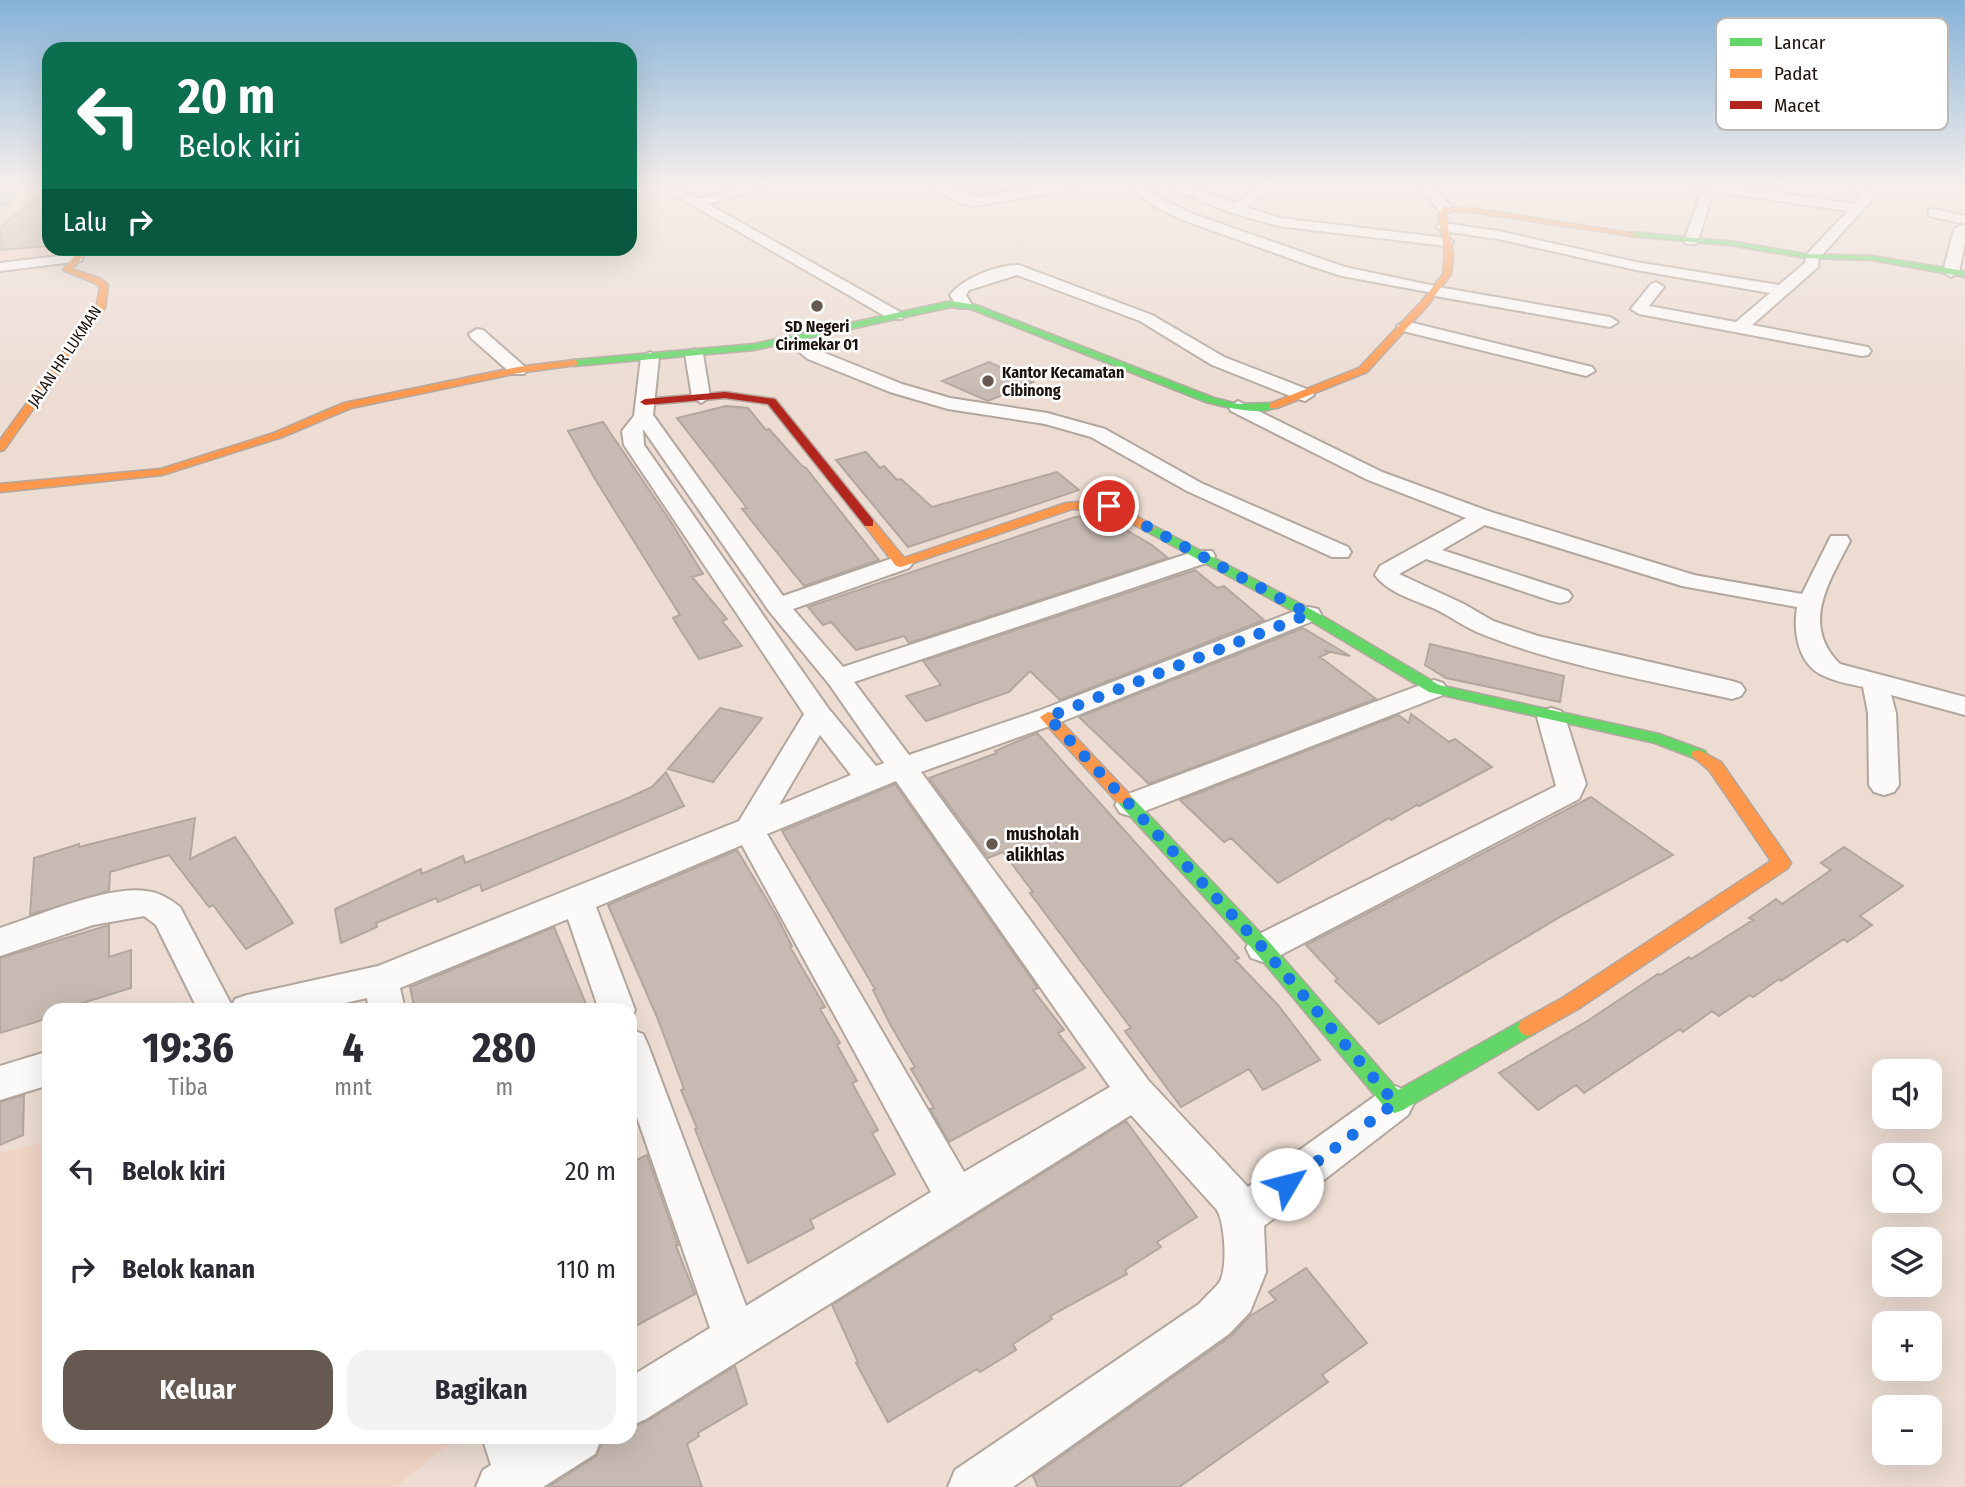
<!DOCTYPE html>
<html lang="id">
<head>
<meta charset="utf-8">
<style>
  body { margin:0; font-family:"Fira Sans Condensed",sans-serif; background:#f2f2f3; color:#2b2b33; height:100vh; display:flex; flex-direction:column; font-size:26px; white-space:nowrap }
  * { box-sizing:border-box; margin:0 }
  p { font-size:23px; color:#7c7c81 }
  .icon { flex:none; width:38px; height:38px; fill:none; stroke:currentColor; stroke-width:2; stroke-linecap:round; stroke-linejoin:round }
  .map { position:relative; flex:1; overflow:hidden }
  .sheet { position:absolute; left:42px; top:1003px; width:595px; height:441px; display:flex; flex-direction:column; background:#fff; border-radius:21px; box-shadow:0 7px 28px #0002 }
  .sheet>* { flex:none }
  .guide { position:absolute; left:42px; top:42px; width:595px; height:214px; border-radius:21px; box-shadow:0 7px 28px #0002; background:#0b6e4f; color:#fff; overflow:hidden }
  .controls { position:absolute; left:1872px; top:1059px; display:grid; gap:14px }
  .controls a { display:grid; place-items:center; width:70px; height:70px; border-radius:14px; background:#fff; box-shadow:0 7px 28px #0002; font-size:35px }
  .pin { position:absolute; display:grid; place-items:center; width:60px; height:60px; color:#fff; margin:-30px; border:4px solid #fff; border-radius:50%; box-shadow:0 2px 7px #0007 }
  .me { position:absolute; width:77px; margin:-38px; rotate:53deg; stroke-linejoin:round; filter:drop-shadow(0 0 5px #0008) }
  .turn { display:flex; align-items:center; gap:24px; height:147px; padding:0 21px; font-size:32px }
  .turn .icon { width:91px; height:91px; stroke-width:2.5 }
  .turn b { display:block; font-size:49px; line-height:60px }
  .then { display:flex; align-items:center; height:66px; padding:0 21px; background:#0003; gap:14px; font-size:26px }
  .eta { display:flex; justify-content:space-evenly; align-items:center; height:119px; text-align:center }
  .eta b { font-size:42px; font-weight:700; line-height:49px }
  .button { display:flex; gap:14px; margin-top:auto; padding:14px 21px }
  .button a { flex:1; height:80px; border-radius:21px; background:#655951; color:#fff; font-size:28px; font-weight:700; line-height:80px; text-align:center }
  .button a+a { background:#f2f2f3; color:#2b2b33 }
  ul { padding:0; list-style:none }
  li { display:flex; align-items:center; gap:21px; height:98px; padding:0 21px }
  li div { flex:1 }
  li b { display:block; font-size:26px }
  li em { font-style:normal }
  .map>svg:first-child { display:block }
  .built { fill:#efd4c4 }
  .water { fill:#90afc0 }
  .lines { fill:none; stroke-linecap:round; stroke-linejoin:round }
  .river { fill:#90afc0; fill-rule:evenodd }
  .building { fill:#c7bab2; stroke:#b2a69e; stroke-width:2 }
  .street-casing { stroke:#b2a69e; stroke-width:4 }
  .fast-casing { stroke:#b2a69e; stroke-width:3 }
  .slow-casing { stroke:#b2a69e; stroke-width:3 }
  .jam-casing { stroke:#b2a69e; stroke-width:3 }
  .street { fill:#fcfaf8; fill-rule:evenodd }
  .fast { fill:#63d668; fill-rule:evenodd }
  .slow { fill:#ff974d; fill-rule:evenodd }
  .jam { fill:#b3261e; fill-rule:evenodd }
  .route { stroke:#1a73e8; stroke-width:12; stroke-dasharray:0 21.6 }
  .poi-dot { fill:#655951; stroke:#fff; stroke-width:2.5 }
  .labels { text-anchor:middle; stroke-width:5; stroke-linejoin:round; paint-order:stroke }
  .far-poi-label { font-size:16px; font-weight:bold; fill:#1c120c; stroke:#fff }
  .far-street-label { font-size:16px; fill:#1c120c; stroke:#fff }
  .poi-label { font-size:18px; font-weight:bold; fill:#1c120c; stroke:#fff; text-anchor:start }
  .key { fill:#fff; stroke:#bbb8b6; stroke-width:2 }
  .key-label { font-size:19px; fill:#1c120c }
</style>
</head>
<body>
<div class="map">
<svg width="1965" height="1487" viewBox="0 0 1965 1487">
  <rect width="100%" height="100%" fill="#ecdcd2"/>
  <path class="built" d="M22,184H49V248L83,249L74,258L0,266V205Z
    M49,1140V1437H455L456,1439L395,1487H0V1153Z"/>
  <path class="water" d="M943,184H1066L987,198Z"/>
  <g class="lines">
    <path class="river" d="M0,184H26L9,205L0,207Z"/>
  </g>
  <path class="building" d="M49,184V246L0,250V228Z
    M989,362L1033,382L988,401L942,381Z
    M726,406L748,408L766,430L769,429L801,465L806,468L879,560L804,586L742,509L747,508L677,418Z
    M603,422L671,522L703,574L692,577L727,619L722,621L742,646L699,659L673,618L680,615L595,479L568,431Z
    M866,452L880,468L884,466L897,480L901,479L932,507L1057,472L1079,490L908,547L836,460Z
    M1088,516L1110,535L1126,530L1152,545L1168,558L909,643L904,636L856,650L831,622L823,625L808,607L1075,517Z
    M1195,570L1217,588L1224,586L1264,620L1060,700L1030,671L1009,692L926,721L906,696L941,685L923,661Z
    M1303,628L1350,656L1326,651L1328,653L1320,657L1376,699L1149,784L1079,717Z
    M1430,644L1564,676L1560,702L1446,678L1425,665Z
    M720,708L762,718L713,782L668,769Z
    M1411,714L1449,742L1455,739L1492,767L1419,806L1417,805L1391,820L1389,818L1278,883L1231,838L1224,842L1180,800L1398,715L1409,723Z
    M1037,733L1239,958L1235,960L1278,1005L1320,1060L1263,1090L1249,1069L1181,1107L1125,1031L1131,1028L1030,893L1033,892L1003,852L988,858L929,778L997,753L995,751Z
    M666,772L684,806L482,891L480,884L438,902L436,898L376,923L377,927L341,943L335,909L421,869L422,874L463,856L465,863L626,799L652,787Z
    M895,784L1038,988L1033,990L1064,1030L1058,1033L1085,1068L949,1142L930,1109L934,1108L911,1069L915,1067L890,1024L873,990L875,989L782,831Z
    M1591,797L1673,855L1565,914L1379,1024L1335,981L1338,979L1306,945Z
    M195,818L190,859L235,837L293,923L246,949L213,905L209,907L169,855L110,872L109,891L30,915L34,858L79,844V847Z
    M1844,847L1903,886L1860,916L1872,925L1847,942L1844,939L1781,981L1779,979L1753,997L1750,995L1719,1016L1712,1011L1683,1032L1680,1029L1584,1093L1576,1085L1538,1110L1499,1073L1589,1020L1658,974L1660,975L1689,957L1691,959L1753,920L1749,918L1776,899L1782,904L1831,870L1821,863Z
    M737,850L776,915L792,946L790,947L825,1007L820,1009L840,1043L837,1045L857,1081L852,1083L878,1130L872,1133L895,1174L810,1220L814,1228L748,1263L695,1129L697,1128L681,1090L684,1089L657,1017L608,905Z
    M109,925V957L131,950V988L60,1010H49V1018L0,1033V958Z
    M554,927L586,1004L571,1010H415L410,987Z
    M24,1095L23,1135L0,1145V1102Z
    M1126,1121L1197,1217L1157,1242L1161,1247L1125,1270L1127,1274L1050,1316L1052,1319L1013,1344L1016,1350L980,1372L977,1369L888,1422L856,1363L858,1362L832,1305Z
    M647,1155L678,1245L676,1246L695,1294L630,1329V1163Z
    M1306,1268L1367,1343L1322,1375L1328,1382L1179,1487H1038L1033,1476L1231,1336L1250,1316L1276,1300L1269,1292Z
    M735,1366L747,1404L698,1433L699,1436L687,1444L702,1487H548L596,1456L604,1438L630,1437V1428L647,1421Z"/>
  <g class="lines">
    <defs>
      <path id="street" d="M755,184H778L708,204L902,313L904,316L902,319H890L670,192L676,188L698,199Z
        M926,184H943L975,198L1055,184H1085L1079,188L975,206L961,203Z
        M1126,184H1141L1165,201L1193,214L1345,267L1444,288L1610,317L1618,322L1610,327L1435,296L1428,292L1342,276L1311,266L1183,220L1155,207Z
        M1160,184H1180L1235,203L1264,184H1279L1246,207L1280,218L1446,238L1453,242L1446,246L1278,226L1229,212Z
        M1415,184H1429L1451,206V212H1441Z
        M1683,184H1719L1854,204L1860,196L1851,184L1867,185L1872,196L1870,202L1819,258L1818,267L1752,325L1868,347L1871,351L1868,355L1862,356L1639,314L1631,309L1651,284L1656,282L1664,287L1649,306L1736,322L1770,293L1636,270L1498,239L1443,231L1436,227L1443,223L1498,231L1636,262L1779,285L1805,263L1807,254L1848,211L1689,188Z
        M1706,191L1712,195L1698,241L1696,244H1686L1684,241L1700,195Z
        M1934,209L1965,216V224L1929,216V210Z
        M1961,225L1965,226V242L1959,272L1951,277L1943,272L1954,229Z
        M76,254L83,258L81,261L0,271V263Z
        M1019,265L1152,315L1224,357L1312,391L1314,395L1305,401L1298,399L1212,365L1140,321L1017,275L969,290L966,295L972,305L970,308H958L950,295C963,278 997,265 1019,265Z
        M1405,321L1592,367L1595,371L1586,376L1399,330L1397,326Z
        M477,329L483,330L524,366L527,370L524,374H512L471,338L469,334Z
        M792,335L820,351L902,384L950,398L1047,413L1105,429L1201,483L1348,547L1351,552L1348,557H1332L1187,491L1091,437L1045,424L948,409L890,392L808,359L784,340Z
        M694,349L703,354L710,397L701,403L692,397L685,354Z
        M650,352L659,357L653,415L783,596L893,558H909L913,563L909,568L793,609L843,667L1196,551H1212L1215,556L1212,561L854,682L909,755L1038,711L1300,609L1309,607L1318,609L1321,614L1318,619L1058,723L921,772L1148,1080L1248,1187L1382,1091L1395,1086L1408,1091L1414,1103L1408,1115L1264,1226L1266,1272L1250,1312L1229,1334L1013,1487H948L955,1470L1199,1304C1205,1297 1213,1290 1219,1283C1228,1269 1225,1224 1217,1210L1131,1115L646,1419L630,1426V1377L710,1328L630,1097V1029L643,1034L648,1045L746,1306L931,1192L742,845L596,907L635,1010L630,1020V1010H599L568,919L400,988L405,1010H369L367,998L314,1010H198L156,925L144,916L93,925L0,956V928C37,916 109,885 146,891C159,892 170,899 180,907L232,1006L235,999L247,995L378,966L739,821L804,714L624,445L622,431L634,416L641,357ZM643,429L769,611L829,684L884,763L876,766L828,708L644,445ZM820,735L851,775L779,805ZM896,781L1110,1087L964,1172L767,834Z
        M1238,401L1382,472L1491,512L1694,575L1802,594L1831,536H1847L1850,541C1829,582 1800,625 1840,664L1965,697V715L1891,695L1896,713L1899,785L1894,792L1884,795L1874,792L1869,785L1868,713L1863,687C1850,684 1836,682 1824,676C1798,665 1793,632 1797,607L1682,586L1485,525L1442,550L1568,591L1572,596L1568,601L1560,603L1552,601L1426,559L1399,574L1464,604L1493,621L1538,636L1732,681L1741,684L1745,690L1741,696L1732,699C1651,681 1553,664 1477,632C1463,626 1450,616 1435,609C1415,600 1388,593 1375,575L1380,566L1466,518L1368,480L1231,411L1229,407Z
        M1434,680L1443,683L1447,689L1443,695L1140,813L1130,816L1120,813L1115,805L1120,797Z
        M1551,708L1561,711L1565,717L1586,784L1579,799L1275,958L1263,962L1251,958L1246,948L1251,938L1556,786L1537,717L1541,711Z
        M49,1051V1085L0,1100V1066Z
        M482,1437H528L530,1440L535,1437H602L595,1454L543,1487H476L483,1470L491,1465Z"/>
      <path id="fast" d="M1633,232L1736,242L1805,254L1872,256L1965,271V277L1872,260L1805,258L1736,246L1630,236Z
        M951,301L976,305L1214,398L1238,404L1273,403L1278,406C1262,417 1225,407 1206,402L971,309L951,307L754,350L574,366L569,363L574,360L754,344Z
        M1150,524L1314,611L1439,685L1659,734L1705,751L1707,755L1699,760L1655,743L1429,692L1304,617L1146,531L1144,528Z
        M1124,793L1130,795L1270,943L1398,1090L1521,1021L1528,1018L1535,1021L1538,1027L1535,1033L1403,1110L1395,1113L1387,1110L1256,953L1118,803L1116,799L1118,795Z"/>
      <path id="slow" d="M1443,207L1470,208L1637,234L1633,236L1470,212L1448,211L1446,215L1453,255L1451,274L1428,305L1367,372L1277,408H1269V404L1359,368L1422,301L1443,274L1445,255L1438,215Z
        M81,248H90L72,269L101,279L108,285L105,308L4,450L0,451V440L96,308L100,288L95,283L63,270Z
        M574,360L577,361V365L518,373L351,408L282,437L162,475L0,492V484L161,469L274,433L344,403L518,367Z
        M1094,501L1125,509L1156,528L1150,532L1146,531L1108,511L1072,509L901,567L896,566L863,523L865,520H873L904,558L1066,503Z
        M1048,712L1053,713L1130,795L1132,799L1130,803H1118L1043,721L1040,717Z
        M1699,750L1721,762L1788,858L1791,863L1788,868L1578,1009L1535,1033L1528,1036L1521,1033L1518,1027L1521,1021L1564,997L1771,861L1709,770L1691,755L1693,751Z"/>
      <path id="jam" d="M725,392L775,399L873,520V526H865L768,404L725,398L645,405L640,402L645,399Z"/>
    </defs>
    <use href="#street" class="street-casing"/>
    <use href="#fast" class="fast-casing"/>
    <use href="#slow" class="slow-casing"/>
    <use href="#jam" class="jam-casing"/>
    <use href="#street" class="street"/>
    <use href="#fast" class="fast"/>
    <use href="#slow" class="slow"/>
    <use href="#jam" class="jam"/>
  </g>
  <linearGradient id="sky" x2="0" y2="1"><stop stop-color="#85b2d8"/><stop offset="0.47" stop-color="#f6efeb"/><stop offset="1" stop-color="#f6efeb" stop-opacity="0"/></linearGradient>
  <rect width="1965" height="393" fill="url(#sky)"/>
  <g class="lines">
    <path class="route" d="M1109,506L1309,614L1048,717L1263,948L1395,1103L1287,1184"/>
  </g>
  <g class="poi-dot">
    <circle cx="817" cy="306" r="7"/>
    <circle cx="988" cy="381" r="7"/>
    <circle cx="992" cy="844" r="7"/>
  </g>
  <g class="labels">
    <g class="far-poi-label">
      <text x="817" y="332">SD Negeri<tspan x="817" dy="18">Cirimekar 01</tspan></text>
      <text x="1002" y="378" text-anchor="start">Kantor Kecamatan<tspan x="1002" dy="18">Cibinong</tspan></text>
    </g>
    <g class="far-street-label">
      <text transform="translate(64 356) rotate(-56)" y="6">JALAN HR LUKMAN</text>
    </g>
    <g class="poi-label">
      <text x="1006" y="840">musholah<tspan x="1006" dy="21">alikhlas</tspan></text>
    </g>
  </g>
  <rect x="1716" y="18" width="232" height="112" rx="10" class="key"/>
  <rect x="1730" y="38" width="32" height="8" fill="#63d668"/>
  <rect x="1730" y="69" width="32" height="9" fill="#ff974d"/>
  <rect x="1730" y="101" width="32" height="8" fill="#b3261e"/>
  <g class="key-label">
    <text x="1774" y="49">Lancar</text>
    <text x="1774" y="80">Padat</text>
    <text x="1774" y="112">Macet</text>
  </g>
</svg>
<div class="controls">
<a><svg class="icon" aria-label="sound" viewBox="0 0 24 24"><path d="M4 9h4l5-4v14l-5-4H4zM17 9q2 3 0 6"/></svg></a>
<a><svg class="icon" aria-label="search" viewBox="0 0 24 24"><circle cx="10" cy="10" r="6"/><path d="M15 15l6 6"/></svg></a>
<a><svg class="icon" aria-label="layers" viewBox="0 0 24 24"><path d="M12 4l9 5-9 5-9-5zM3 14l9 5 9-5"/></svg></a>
<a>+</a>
<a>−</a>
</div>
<div class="pin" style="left:1109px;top:506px;background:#d93025"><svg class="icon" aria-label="arrive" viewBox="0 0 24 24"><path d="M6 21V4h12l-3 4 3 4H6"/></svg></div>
<svg class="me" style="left:1287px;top:1184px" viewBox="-20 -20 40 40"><circle r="19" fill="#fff"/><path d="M0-13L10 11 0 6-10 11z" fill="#1a73e8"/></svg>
<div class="guide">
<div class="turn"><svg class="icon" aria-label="left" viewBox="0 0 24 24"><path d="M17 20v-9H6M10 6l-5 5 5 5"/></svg><div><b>20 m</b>Belok kiri</div></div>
<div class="then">Lalu<svg class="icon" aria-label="right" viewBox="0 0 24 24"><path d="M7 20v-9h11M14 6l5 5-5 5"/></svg></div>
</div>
<section class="sheet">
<div class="eta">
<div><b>19:36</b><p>Tiba</p></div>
<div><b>4</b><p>mnt</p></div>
<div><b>280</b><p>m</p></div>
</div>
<ul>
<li><svg class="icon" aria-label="left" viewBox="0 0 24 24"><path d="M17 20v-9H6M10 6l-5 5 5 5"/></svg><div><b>Belok kiri</b></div><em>20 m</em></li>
<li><svg class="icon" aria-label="right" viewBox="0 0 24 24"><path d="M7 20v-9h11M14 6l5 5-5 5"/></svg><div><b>Belok kanan</b></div><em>110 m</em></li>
</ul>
<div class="button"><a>Keluar</a><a>Bagikan</a></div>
</section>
</div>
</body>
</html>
